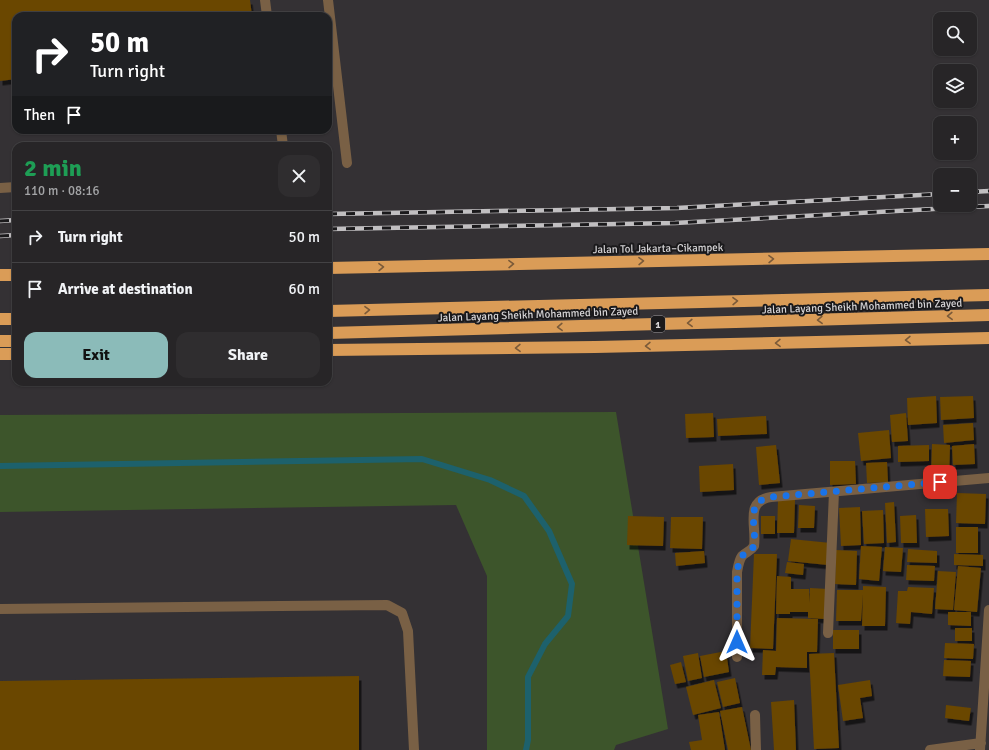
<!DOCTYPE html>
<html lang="en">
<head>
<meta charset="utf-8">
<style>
  body { margin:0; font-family:Signika,sans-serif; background:#2f2d2f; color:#f1f3f6; height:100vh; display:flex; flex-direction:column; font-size:15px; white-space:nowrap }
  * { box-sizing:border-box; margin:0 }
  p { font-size:13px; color:#a4a5a7 }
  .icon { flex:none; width:22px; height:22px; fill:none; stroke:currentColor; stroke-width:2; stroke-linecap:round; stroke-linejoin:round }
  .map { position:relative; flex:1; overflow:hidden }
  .drawer { position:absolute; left:12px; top:142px; width:320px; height:244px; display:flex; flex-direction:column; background:#272527; border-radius:12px; box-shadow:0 1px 3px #0004,0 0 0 1px #434244 }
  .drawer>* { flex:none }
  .top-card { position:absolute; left:12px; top:12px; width:320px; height:122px; border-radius:12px; box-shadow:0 1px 3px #0004,0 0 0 1px #434244; background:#202124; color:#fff; overflow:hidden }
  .controls { position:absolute; left:933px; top:12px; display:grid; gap:8px }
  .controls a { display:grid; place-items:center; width:44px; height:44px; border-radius:8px; background:#272527; box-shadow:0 1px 3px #0004,0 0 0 1px #434244; font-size:20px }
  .pin { position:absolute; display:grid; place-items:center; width:34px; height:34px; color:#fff; margin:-17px; border-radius:8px; box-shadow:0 2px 6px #0006 }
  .me { position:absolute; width:44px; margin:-22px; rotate:0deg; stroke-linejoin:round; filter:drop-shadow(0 0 3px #0008) }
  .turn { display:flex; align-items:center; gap:14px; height:84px; padding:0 12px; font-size:18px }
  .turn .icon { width:52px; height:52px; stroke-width:2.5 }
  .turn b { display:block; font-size:28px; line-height:34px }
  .then { display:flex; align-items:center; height:38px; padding:0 12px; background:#0003; gap:8px; font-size:15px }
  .round { display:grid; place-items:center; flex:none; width:42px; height:42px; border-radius:12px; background:#2f2d2f }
  .summary { display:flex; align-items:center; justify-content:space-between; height:68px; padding:0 12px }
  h1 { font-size:24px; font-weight:700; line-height:30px; color:#1e9e55 }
  .primary-button { display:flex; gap:8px; margin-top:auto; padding:8px 12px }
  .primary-button a { flex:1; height:46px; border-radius:12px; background:#8bbbb9; color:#111; font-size:16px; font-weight:700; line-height:46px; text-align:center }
  .primary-button a+a { background:#2f2d2f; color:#f1f3f6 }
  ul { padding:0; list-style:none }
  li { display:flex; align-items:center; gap:12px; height:52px; padding:0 12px; border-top:1px solid #434244 }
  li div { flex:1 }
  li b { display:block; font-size:15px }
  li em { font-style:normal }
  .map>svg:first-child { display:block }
  .green { fill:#3d552b }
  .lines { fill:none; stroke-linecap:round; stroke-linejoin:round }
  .stream { stroke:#1d616c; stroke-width:6 }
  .building { fill:#6a4600; filter:url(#shadow) }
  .minor { stroke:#796045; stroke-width:10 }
  .highway { stroke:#da9c57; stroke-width:12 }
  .rail-casing { stroke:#c1bfc1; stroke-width:4.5 }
  .rail { stroke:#1a191b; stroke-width:3; stroke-dasharray:9; stroke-linecap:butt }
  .oneway { stroke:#7a5a39 }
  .route { stroke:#1a73e8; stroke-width:7; stroke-dasharray:0 12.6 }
  .labels { text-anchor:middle; stroke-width:4; stroke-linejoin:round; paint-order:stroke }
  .shield { fill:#1a191b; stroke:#9e9c9e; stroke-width:1 }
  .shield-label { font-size:10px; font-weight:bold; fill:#d6d4d6 }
  .street-label { font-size:11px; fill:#d6d4d6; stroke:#1a191b }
</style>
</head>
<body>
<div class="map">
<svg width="989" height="750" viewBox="0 0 989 750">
  <defs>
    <filter id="shadow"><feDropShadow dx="2.5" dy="4.5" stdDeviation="0" flood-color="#0009"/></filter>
  </defs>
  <rect width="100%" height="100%" fill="#343134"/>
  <path class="green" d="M616,412L668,729L616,745L614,750H487V576L456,505L0,512V415Z"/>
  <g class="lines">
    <path class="stream" d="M0,466L422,459L490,480L524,496L549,531L572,584L568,616L545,644L528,677V740L526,750"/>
  </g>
  <path class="building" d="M0,0H250L252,16H16V79L0,81Z
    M936,396L937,423L908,425L907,398Z
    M973,396L974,418L941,420L940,397Z
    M713,413L714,437L686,438L685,414Z
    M906,413L908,441L892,442L890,415Z
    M766,416L767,434L718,436L717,419Z
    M973,423L974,440L944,443L943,425Z
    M889,430L891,458L861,461L858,433Z
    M932,444L950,445L949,480H931Z
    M974,444L975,464L953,465L952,446Z
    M776,445L780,483L759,485L756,447Z
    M929,445V461L898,462V446Z
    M830,461H855L856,484L830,485Z
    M887,462L888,482L867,483L866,463Z
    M733,464L734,490L700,492L699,466Z
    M957,493L986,494L985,524L956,523Z
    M778,500H795L794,533H777Z
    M894,502L896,542L887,543L885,503Z
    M799,505L815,506L814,528H798Z
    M860,507L861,545L841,546L839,508Z
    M925,509H948L949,536L926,537Z
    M883,510L884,543L864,544L862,511Z
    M916,515L917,543H901L900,516Z
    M628,516L664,517L663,546L627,545Z
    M761,516H775V534H761Z
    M671,517H703L702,549L670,548Z
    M956,527H978V553H956Z
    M791,539L831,543L828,565L788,561Z
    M861,546L882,547L879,581L859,579Z
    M885,547L903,548L901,572L883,571Z
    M908,549L937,551V563L907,562Z
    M836,550L857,551L856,585L835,584Z
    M704,551L705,563L676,566L675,553Z
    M754,554H777L773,649L750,648Z
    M954,554L983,555V566L954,565Z
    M787,562L804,564L803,575L785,573Z
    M907,565L935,566L934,581L906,580Z
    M958,566L981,568L977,612L954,610Z
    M938,571L956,572L953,610L935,609Z
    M777,576L791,577V589H809V603L810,588L828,589L825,619L808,618V612H790V614H776Z
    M863,586L886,587L885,626H862L863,594L861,621H836L837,590H863Z
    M908,587L934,588L932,614L911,612L910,624L896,623L898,591H907Z
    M948,612H971V626L948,625Z
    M777,618L818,619L817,652H807V668L776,667L775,675H762L763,650L776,651Z
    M955,628H972V641H955Z
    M833,630H859V649H833Z
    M945,643L974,644L973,659L944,658Z
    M726,651L729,672L704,677L700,656Z
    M698,653L702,678L688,681L683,656Z
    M834,653L839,748L814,749L809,654Z
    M944,660L971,661L970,677L943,676Z
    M681,662L686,682L675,684L670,665Z
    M359,676V750H0V681Z
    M735,678L740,703L723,707L717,682Z
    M714,680L721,708L693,715L686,687Z
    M870,680L872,696L860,698L863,718L843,721L838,685Z
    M794,700L796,750H774L771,702Z
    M946,705L971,708L969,721L945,718Z
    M742,707L751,750H728L720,711Z
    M719,712L725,750H691L689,742L702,740L698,715Z"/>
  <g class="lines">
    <path class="minor" d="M265,0L267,16
      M328,0L347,163
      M281,130L283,146
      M0,188L16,187
      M0,609L387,605L402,613L408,631L414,750
      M828,633L834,492
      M737,657V572C738,567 739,560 742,556C746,552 751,551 754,546C757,526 744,501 771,497L989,478
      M755,715L756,750
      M930,750L981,743
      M980,750L989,610"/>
    <path class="highway" d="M328,268L989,254
      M0,275H16
      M328,311L989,295
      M0,319H16
      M328,333L989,315
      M0,341H16
      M328,350L595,347L989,338
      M0,354H16"/>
    <defs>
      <path id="rail" d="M970,192L989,191
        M328,214L677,208L940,194
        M0,221L16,220
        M328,229L675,223L989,206
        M0,236L16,235"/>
    </defs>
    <use href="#rail" class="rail-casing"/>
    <use href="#rail" class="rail"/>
  </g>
  <defs><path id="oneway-chevron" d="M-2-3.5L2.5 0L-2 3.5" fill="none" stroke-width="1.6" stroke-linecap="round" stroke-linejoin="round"/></defs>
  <g class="oneway">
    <use href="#oneway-chevron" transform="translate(771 259) rotate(-1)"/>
    <use href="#oneway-chevron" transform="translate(641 261) rotate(-1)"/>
    <use href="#oneway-chevron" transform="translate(511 264) rotate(-1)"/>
    <use href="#oneway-chevron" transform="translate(381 267) rotate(-1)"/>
    <use href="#oneway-chevron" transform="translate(735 301) rotate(-1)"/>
    <use href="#oneway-chevron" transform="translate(367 310) rotate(-1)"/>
    <use href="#oneway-chevron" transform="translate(950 316) rotate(178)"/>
    <use href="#oneway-chevron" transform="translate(820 320) rotate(178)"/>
    <use href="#oneway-chevron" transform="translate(690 323) rotate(178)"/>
    <use href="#oneway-chevron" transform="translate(560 327) rotate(178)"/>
    <use href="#oneway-chevron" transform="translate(908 340) rotate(179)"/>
    <use href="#oneway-chevron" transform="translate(778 343) rotate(179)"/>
    <use href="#oneway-chevron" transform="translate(648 346) rotate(179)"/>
    <use href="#oneway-chevron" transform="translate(518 348) rotate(179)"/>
  </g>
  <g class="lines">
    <path class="route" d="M737,642V572C738,567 739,560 742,556C746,552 751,551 754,546C757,526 744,501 771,497L940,482"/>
  </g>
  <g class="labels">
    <rect class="shield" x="651" y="316" width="14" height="16" rx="3"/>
    <g class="shield-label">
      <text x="658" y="328">1</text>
    </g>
    <g class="street-label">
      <text transform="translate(658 248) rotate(-1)" y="4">Jalan Tol Jakarta–Cikampek</text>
      <text transform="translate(862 306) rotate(-2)" y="4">Jalan Layang Sheikh Mohammed bin Zayed</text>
      <text transform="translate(538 314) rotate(-2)" y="4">Jalan Layang Sheikh Mohammed bin Zayed</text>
    </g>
  </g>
</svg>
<div class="controls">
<a><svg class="icon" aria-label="search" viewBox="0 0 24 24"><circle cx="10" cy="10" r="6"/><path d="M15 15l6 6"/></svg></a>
<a><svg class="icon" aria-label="layers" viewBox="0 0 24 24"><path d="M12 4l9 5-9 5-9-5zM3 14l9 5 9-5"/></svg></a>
<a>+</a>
<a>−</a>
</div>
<div class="pin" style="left:940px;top:482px;background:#d93025"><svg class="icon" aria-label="arrive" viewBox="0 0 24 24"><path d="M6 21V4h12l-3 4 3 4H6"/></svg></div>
<svg class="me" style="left:737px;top:642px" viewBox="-20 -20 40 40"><path d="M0-17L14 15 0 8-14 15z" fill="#1a73e8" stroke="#fff" stroke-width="4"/></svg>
<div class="top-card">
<div class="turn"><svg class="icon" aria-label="right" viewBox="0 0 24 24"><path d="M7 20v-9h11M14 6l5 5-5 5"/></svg><div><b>50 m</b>Turn right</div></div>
<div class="then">Then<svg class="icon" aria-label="arrive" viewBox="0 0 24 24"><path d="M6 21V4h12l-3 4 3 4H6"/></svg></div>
</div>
<section class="drawer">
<div class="summary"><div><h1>2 min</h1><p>110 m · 08:16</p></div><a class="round"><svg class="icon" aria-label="close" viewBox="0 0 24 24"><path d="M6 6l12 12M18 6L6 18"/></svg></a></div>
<ul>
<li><svg class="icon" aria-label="right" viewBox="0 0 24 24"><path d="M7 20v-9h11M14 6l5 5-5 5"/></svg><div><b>Turn right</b></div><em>50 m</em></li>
<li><svg class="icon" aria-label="arrive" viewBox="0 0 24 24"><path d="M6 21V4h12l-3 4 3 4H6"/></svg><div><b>Arrive at destination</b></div><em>60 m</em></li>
</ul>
<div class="primary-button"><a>Exit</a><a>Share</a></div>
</section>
</div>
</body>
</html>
